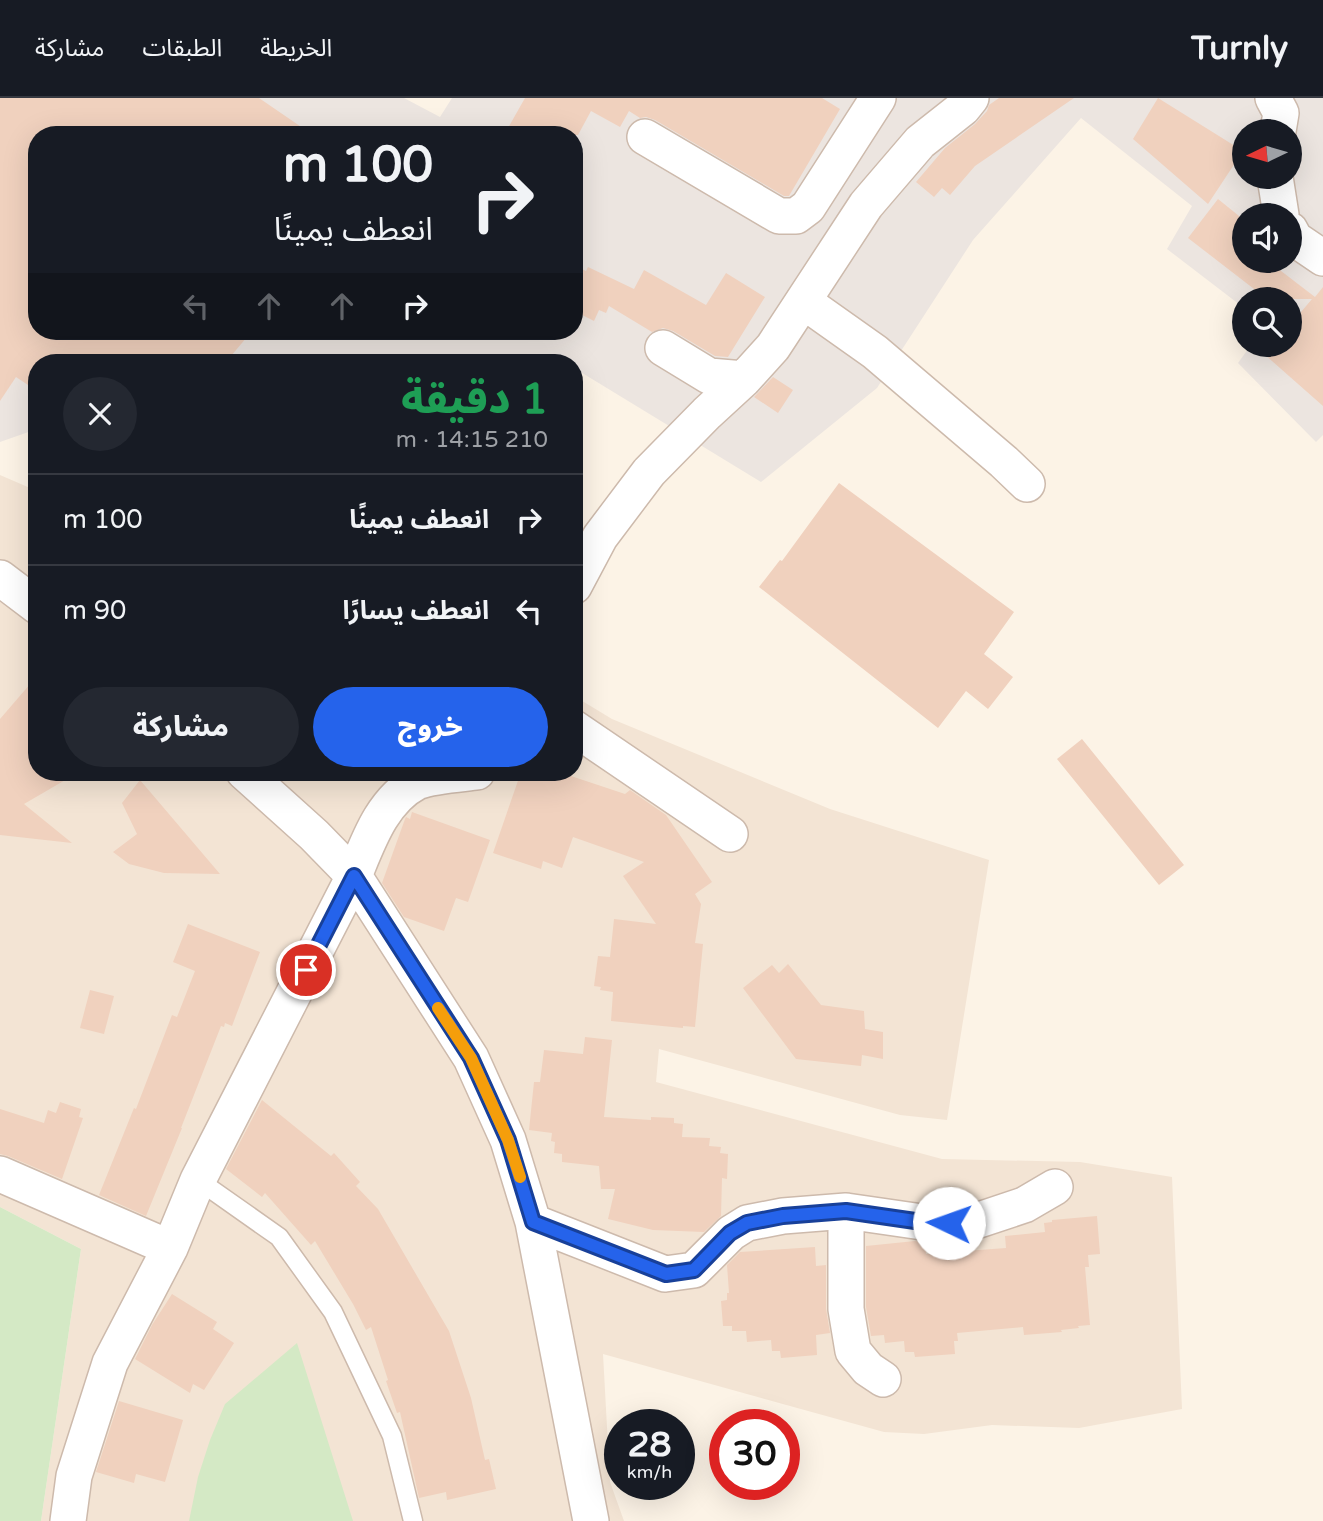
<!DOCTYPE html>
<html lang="ar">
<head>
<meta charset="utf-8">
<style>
  body { margin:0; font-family:"Varela Round","Noto Sans Arabic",sans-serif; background:#242831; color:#f1f3f6; direction:rtl; height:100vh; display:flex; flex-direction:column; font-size:26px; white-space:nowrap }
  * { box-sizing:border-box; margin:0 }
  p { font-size:23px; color:#9ea1a6 }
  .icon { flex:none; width:38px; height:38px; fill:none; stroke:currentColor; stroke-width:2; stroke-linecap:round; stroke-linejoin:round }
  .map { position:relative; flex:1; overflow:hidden; direction:ltr }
  .panel { position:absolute; left:28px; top:256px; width:555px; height:427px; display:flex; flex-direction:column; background:#171b24; border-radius:28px; box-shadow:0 7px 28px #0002; direction:rtl }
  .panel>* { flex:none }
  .guide { position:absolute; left:28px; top:28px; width:555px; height:214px; border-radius:28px; box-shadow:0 7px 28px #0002; direction:rtl; background:#171b24; color:#f1f3f6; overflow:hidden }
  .needle { width:46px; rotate:265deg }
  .controls { position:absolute; left:1232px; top:21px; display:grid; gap:14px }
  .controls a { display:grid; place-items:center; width:70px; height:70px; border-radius:50%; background:#171b24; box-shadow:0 7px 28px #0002; font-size:35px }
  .speed { position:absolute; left:604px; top:1311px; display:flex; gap:14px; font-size:35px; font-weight:700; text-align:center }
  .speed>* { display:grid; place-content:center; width:91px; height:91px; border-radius:50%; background:#171b24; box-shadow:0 7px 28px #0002; line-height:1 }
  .speed small { font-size:18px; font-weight:400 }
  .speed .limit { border:10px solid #d22; background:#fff; color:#111 }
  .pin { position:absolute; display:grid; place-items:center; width:60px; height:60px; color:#fff; margin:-30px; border:4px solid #fff; border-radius:50%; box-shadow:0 2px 7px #0007 }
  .me { position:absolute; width:77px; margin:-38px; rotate:273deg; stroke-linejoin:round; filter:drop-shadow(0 0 5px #0008) }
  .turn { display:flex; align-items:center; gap:24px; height:147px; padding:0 35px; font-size:32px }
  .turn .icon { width:91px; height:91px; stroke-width:2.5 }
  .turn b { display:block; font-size:49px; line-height:60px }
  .lanes { display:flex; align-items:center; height:66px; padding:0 35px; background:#0003; justify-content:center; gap:35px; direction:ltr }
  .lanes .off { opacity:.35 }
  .round { display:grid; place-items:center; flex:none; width:74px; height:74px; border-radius:37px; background:#242831 }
  .overview { display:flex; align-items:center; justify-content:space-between; height:119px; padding:0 35px }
  h1 { font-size:42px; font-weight:800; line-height:52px; color:#1e9e55 }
  .button { display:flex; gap:14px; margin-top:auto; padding:14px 35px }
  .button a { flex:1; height:80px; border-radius:42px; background:#2563eb; color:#fff; font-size:28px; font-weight:800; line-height:80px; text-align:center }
  .button a+a { background:#242831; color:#f1f3f6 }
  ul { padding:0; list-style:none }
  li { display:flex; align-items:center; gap:21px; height:91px; padding:0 35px; border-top:2px solid #363941 }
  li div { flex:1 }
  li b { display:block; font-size:26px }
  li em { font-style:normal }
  header { display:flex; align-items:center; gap:42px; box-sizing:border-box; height:98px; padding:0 35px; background:#171b24; border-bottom:2px solid #363941 }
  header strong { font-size:33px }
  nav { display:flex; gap:38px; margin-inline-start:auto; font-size:24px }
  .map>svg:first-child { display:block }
  .residential { fill:#f3e4d4 }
  .industrial { fill:#ece5e0; fill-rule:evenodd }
  .green { fill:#d4e9c5 }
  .building { fill:#f0d1be }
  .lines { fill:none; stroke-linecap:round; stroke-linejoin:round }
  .lane-casing { stroke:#cdbaac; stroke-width:21 }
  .street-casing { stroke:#cdbaac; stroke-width:38 }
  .lane { stroke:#fff; stroke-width:18 }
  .street { stroke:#fff; stroke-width:35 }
  .route-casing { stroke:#184099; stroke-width:18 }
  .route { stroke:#2563eb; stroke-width:12 }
  .slow { stroke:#f59e0b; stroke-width:12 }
</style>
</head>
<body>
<header>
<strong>Turnly</strong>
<nav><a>الخريطة</a><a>الطبقات</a><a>مشاركة</a></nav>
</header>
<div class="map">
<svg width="1323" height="1423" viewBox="0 0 1323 1423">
  <rect width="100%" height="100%" fill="#fcf3e6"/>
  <path class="residential" d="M0,377L37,393V674H574V598L612,621L830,711L989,762L947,1022L900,1017L659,951L656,984L942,1061L1080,1064L1172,1079L1182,1311L1079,1330L992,1327L924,1336L884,1334L603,1256L610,1384L624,1423H41L81,1151L0,1109Z"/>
  <path class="industrial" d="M0,0H404L440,19L452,0H1323V337L1316,344L1238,265L1251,247H1290V201H1244V210L1167,151L1192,108L1081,20L973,142L877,290L761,384L574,270V264H564L560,262L541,264H37V331L0,344ZM1244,33H1290V79H1244ZM37,37H574V233H37ZM1244,117H1290V163H1244Z"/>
  <path class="green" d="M0,1109L81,1151L41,1423H0Z
    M297,1245L353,1423H189L198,1379L210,1342L225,1306Z"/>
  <path class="building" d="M0,0H259L313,37H37V233H252L226,264H37V293L16,279L0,303Z
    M525,0H822L840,11L789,98H784L655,22L646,19L640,20L629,13L620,29L591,13L578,37H504Z
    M999,0H1074L975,68L950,97L942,90L934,99L916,84L945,50L975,26L987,13L989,7Z
    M1158,0L1243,53L1208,106L1133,41Z
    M1218,101L1244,122V163H1268L1315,199L1323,189V308L1264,256L1272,247H1290V227L1312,201H1267L1188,140Z
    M574,167L586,173L588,169L634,191L644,172L706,207L726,175L765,199L728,259L715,258L673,233L663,230L652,234L609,208L606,215L599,212L594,223L574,213Z
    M773,279L793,292L778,315L754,299Z
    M839,385L1014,514L984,556L1013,579L988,611L966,593L938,630L759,489L780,462L782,463Z
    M37,578V674H79L24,706L72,745L0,737V621Z
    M1082,641L1184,767L1159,787L1057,661Z
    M521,674H559L625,696L630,692L666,717L712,784L695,796L701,806L695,845L703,846L695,929L683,928V930L611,923L613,894L600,892L601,889L594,888L598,858L610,859L614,821L656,826L623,778L644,764L573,739L562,770L543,763L541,771L493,755Z
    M140,682L220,776L164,775L129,766L113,754L137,736L122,705Z
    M412,714L490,742L468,804L456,800L444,833L404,819L382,785L405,721L406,719L410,721Z
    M188,826L260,854L232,928L225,925L224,929L221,928L181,1030H182L146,1118L99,1097L134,1010L136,1011L172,917L177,919L195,873L173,864Z
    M788,866L821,907L864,913L865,931L883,934V961L862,957L861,968L796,961L743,890L772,867L779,875Z
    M90,892L114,898L104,936L80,930Z
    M585,939L612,942L604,1019L651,1022V1019L674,1020V1025L683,1026L682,1039L710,1040L709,1048L721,1049L720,1055L728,1056L727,1081L722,1080L721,1118L704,1134L653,1132L608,1121L615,1091H601L599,1068L562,1064V1056L554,1055L555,1044L551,1043L552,1035L529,1032L534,984H540L544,952L583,956Z
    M262,1002L331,1058L334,1055L360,1084L356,1088L378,1111L449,1233L471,1300L485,1362L489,1361L496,1391L447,1402L446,1394L419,1400L400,1314L397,1315L386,1283L388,1282L371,1229L366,1232L353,1206L315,1143L311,1147L265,1095L262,1099L226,1071Z
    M60,1004L81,1011L79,1019L83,1020L62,1081L8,1058L0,1056V1011L44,1025L48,1012L56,1015Z
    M1097,1118L1100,1156L1088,1157L1089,1169H1085L1090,1227L1078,1228L1079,1230L1061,1232L1062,1234L1024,1237L1023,1229L957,1235L958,1243H954L955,1256L915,1259L914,1254H905L904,1243L885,1245L884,1237L871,1238L866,1209V1148L915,1143L925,1145L926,1156L1006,1150L1005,1138L1045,1134L1044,1125L1052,1124V1122Z
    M815,1149L816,1168L826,1167V1211L830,1235L816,1237L817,1257L781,1260L780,1253H772L771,1242L747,1244L746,1233H732V1228H723L721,1203L727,1202V1195H729L727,1167L740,1154Z
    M172,1196L217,1224L213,1231L234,1245L204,1292L193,1286L190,1295L135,1261L152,1227Z
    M119,1303L183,1322L165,1384L136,1376L134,1385L96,1374Z"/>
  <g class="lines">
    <defs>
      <path id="lane" d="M198,1082L279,1139L333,1214L392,1338L413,1423"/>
      <path id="street" d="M1273,0L1281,15L1278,33
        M645,39L779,118H796L808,109L878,0
        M1275,79L1281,117
        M1290,132L1295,141L1323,160
        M803,203L875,254L1004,364L1027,386
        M663,250L709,278L744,281
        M0,480L37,508
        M574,488L600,439L649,374L707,315L744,281L773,249L866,107L920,44L963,10L971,0
        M574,630L730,736
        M244,674L314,737L354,778L471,960L508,1042L533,1124L591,1423
        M0,1076L170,1150
        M846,1113V1211L853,1253L868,1271L883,1281
        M533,1124L665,1176L694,1172L731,1135L747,1125L783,1118L846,1113L929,1125H970L1024,1107L1055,1089
        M68,1423L74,1378L110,1265L170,1150L198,1082L354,778C368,744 382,702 417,684C431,678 461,676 477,674"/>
    </defs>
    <use href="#lane" class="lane-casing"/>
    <use href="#street" class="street-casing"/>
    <use href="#lane" class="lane"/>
    <use href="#street" class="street"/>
  </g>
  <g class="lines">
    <defs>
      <path id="route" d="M306,872L354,778L471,960L508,1042L533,1124L666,1176L694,1172L730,1135L747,1125L783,1118L846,1113L929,1125H949"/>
    </defs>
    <use href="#route" class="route-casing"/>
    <use href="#route" class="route"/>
    <path class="slow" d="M438,910L471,960L508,1042L520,1079"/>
  </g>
</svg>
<div class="controls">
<a><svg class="needle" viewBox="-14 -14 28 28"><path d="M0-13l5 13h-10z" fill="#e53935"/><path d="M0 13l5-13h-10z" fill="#9ea1a6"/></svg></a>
<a><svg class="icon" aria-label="sound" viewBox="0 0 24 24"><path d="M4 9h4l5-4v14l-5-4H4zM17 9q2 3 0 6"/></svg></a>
<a><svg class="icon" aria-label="search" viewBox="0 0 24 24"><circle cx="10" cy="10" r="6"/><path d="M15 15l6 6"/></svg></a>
</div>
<div class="speed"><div>28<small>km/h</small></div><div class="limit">30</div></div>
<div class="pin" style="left:306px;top:872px;background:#d93025"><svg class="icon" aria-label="arrive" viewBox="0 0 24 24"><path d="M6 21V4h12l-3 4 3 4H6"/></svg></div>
<svg class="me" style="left:949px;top:1125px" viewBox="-20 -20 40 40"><circle r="19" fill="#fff"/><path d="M0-13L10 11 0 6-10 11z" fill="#2563eb"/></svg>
<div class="guide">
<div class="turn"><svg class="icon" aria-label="right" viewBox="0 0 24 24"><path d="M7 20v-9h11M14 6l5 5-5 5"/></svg><div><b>100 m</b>انعطف يمينًا</div></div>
<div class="lanes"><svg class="icon off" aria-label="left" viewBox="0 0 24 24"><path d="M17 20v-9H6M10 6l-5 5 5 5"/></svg><svg class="icon off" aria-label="ahead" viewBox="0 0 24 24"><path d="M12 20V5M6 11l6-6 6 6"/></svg><svg class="icon off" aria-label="ahead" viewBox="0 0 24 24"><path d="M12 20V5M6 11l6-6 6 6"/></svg><svg class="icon" aria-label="right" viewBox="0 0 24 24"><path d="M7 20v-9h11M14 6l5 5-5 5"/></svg></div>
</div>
<section class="panel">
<div class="overview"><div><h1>1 دقيقة</h1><p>210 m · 14:15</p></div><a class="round"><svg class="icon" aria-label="close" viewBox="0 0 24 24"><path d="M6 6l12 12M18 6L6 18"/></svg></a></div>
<ul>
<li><svg class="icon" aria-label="right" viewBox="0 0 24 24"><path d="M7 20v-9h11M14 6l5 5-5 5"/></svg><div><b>انعطف يمينًا</b></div><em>100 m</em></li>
<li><svg class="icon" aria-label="left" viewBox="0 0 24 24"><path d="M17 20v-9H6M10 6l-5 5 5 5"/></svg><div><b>انعطف يسارًا</b></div><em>90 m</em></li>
</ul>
<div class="button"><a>خروج</a><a>مشاركة</a></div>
</section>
</div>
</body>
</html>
